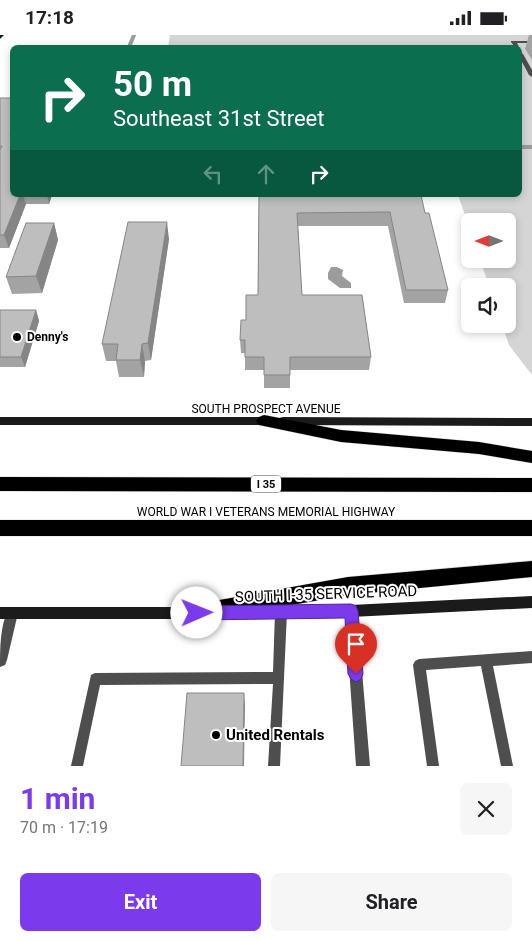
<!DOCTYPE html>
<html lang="en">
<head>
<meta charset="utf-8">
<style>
  body { margin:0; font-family:Roboto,sans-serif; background:#f6f6f6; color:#202124; height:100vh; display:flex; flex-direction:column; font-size:19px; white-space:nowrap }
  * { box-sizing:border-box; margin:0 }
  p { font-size:16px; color:#757577 }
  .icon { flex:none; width:28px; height:28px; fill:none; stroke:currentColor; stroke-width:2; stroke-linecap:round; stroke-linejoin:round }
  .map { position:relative; height:731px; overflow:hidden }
  .details { display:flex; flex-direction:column; background:#fff; flex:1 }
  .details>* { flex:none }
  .top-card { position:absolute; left:10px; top:10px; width:512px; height:152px; border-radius:8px; box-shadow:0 2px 8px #0003; background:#0b6e4f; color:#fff; overflow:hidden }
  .needle { width:32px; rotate:270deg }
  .buttons { position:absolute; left:461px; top:178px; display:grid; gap:10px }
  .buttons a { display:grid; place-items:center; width:55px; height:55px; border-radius:8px; background:#fff; box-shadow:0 2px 8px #0003; font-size:25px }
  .pin { position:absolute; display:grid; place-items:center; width:42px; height:42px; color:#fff; margin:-51px -21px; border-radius:50% 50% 50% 0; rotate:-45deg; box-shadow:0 0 5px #0007 }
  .pin .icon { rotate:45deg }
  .me { position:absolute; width:55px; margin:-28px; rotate:89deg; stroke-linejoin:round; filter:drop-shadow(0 0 4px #0008) }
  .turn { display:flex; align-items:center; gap:18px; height:105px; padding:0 20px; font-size:22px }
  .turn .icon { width:65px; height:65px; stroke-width:2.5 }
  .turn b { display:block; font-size:35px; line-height:42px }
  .lanes { display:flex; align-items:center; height:48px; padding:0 20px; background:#0003; justify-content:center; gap:25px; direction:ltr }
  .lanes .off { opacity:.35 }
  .round { display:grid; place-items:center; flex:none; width:52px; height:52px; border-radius:8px; background:#f6f6f6 }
  .overview { display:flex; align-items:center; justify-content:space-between; height:85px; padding:0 20px }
  h1 { font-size:30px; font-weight:700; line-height:38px; color:#7c3aed }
  .button { display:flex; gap:10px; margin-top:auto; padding:10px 20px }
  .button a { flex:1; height:58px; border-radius:8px; background:#7c3aed; color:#fff; font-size:20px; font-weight:700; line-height:58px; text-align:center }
  .button a+a { background:#f6f6f6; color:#202124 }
  .status { display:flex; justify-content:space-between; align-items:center; height:35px; padding:0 25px; background:#fff; direction:ltr }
  .status svg { height:14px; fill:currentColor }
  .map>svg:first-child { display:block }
  .green { fill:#d5d5d5 }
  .water { fill:#9c9c9c }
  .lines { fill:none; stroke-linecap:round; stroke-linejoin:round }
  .stream { stroke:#9c9c9c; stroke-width:4 }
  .motorway-casing { stroke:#dbdbdb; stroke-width:1 }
  .service { fill:#4e4e4e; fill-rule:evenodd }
  .minor { fill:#4e4e4e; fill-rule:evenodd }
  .secondary { fill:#1b1b1b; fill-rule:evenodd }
  .motorway { fill:#000; fill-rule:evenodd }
  .wall { fill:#a3a3a3 }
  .shaded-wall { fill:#858585 }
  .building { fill:#bebebe; stroke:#858585 }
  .route { fill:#7c3aed; stroke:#51269a }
  .poi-dot { fill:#000; stroke:#fff; stroke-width:2 }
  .labels { text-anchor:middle; stroke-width:4; stroke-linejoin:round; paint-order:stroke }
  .shield { fill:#fff; stroke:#4c4c4c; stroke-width:1 }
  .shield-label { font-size:11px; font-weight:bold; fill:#000 }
  .poi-label { font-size:12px; font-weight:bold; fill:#000; stroke:#fff; text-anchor:start }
  .street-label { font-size:12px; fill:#000; stroke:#fff }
  .near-street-label { font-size:15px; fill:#000; stroke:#fff }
  .near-poi-label { font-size:15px; font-weight:bold; fill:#000; stroke:#fff; text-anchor:start }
</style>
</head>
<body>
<div class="status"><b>17:18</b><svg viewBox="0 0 49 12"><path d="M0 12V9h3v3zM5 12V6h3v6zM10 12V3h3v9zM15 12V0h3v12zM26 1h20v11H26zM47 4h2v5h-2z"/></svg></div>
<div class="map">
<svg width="532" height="731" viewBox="0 0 532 731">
  <rect width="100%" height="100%" fill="#fff"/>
  <path class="green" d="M170,0H532V340L509,310L502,289H508V251H489L480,224H508V186H470V194L458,160H520V12H168Z"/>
  <path class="water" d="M331,232H337L343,235L342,241L351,248V253H340L328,244V238Z"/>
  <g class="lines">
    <path class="stream" d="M129,12L134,0
      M520,112H532"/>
    <defs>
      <path id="motorway" d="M264,380L341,395L479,407L532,416V428L479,419L341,407L259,390L256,386L259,382Z
        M0,442L532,443V457L0,456Z
        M0,485H532V501H0Z
        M532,526V542L348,560L197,587L190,584L188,578L190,572L197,569L348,542Z"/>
    </defs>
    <use href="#motorway" class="motorway-casing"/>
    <path class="service" d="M511,6H532V8H517L519,12H515L511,7Z
      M520,17L523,19L532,35V42L529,40L520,23Z
      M281,572L285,573L287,577L280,731H268L273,649L100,650L83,731H71L91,640L95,638L273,637L275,577L277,573Z
      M532,616V628L493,631L513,731H501L481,631L426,635L439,731H427L413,630L415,626L419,624Z"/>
    <path class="minor" d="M351,570L355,572L357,576L370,731H356L345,576L347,572Z
      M12,572L16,574L18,578L7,625L5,630L0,632C0,612 0,593 8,574Z"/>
    <path class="secondary" d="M0,0H4L0,4Z
      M0,382H269L273,383L274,386L273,389L269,390H0Z
      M283,382L532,383V391L283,390L279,389L278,386L279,383Z
      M532,561V573L351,582L238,583L234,581L232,577L234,573L238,571L351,570Z
      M0,572H201L205,574L207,578L205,582L201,584H0Z"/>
    <use href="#motorway" class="motorway"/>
  </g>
  <path class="wall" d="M529,0H532V25L525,14Z
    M0,63H12V160H52L49,169H26L9,213H0Z
    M259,160L425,178L448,255L445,268H404L388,191H298L302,260L371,322L369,335H290V353H264V335H245V318H241L240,305L246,285L258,260Z
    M54,188L58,205L42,258L12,259L6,242Z
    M169,204L151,325L145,326L144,342H119L116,326H106L102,309Z
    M0,275H36L39,286L25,332H0Z"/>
  <path class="shaded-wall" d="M20,160H23L26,169L9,213L4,200Z
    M47,160H52L49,169Z
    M167,187L169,204L151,325L148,308Z
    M54,188L58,205L42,258L36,241Z
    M36,275L39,286L25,332L21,322Z
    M142,309L145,326L144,342L140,325Z
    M244,658L245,670L244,731H243Z"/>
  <path class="building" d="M0,63H12L11,66H12V96L10,101H12V160H20L4,200H0V115L2,111H0Z
    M259,160H421L425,178H429L448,255H406L390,177L297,178L302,260H362L371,322H290V340H264V322H245V305H240L241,285H246V260H258Z
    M128,187H167L148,308L142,309L140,325H116L118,309H102Z
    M26,188H54L36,241L6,242Z
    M0,275H36L21,322H0Z
    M187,658H244L243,731H181Z"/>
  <path class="route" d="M351,569L356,571L358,576L363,639L361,644L356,647L351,644L348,639L345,583L197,585L192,583L190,578L192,573L197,571Z"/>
  <g class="poi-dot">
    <circle cx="17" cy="302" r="5"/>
    <circle cx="216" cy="700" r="5"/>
  </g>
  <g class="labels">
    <rect class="shield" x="251" y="440.5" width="30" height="17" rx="4"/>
    <g class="shield-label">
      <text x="266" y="453">I 35</text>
    </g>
    <g class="poi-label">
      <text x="27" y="306">Denny's</text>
    </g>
    <g class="street-label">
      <text x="266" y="378">SOUTH PROSPECT AVENUE</text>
      <text x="266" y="481">WORLD WAR I VETERANS MEMORIAL HIGHWAY</text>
    </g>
    <g class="near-street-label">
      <text transform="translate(326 559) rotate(-2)" y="5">SOUTH I-35 SERVICE ROAD</text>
    </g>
    <g class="near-poi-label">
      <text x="226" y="705">United Rentals</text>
    </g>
  </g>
</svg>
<div class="buttons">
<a><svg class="needle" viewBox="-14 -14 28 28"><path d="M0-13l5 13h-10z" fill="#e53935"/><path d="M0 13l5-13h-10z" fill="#757577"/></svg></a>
<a><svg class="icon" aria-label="sound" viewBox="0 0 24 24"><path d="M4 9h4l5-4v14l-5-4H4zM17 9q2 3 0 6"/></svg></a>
</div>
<div class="pin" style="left:356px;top:639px;background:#d93025"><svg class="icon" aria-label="arrive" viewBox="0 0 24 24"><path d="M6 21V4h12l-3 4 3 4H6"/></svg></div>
<svg class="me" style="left:197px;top:578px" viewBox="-20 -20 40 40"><circle r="19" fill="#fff"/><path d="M0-13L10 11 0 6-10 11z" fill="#7c3aed"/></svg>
<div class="top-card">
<div class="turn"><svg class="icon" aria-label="right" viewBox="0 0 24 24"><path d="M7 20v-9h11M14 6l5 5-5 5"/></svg><div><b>50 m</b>Southeast 31st Street</div></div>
<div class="lanes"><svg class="icon off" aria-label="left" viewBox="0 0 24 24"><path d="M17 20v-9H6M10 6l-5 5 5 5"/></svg><svg class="icon off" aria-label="ahead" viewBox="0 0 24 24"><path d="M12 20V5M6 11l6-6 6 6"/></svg><svg class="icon" aria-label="right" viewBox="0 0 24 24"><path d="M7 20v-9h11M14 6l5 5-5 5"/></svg></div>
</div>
</div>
<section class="details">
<div class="overview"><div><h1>1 min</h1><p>70 m · 17:19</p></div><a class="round"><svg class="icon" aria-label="close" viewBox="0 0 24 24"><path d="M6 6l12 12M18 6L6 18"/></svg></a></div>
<div class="button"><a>Exit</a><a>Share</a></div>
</section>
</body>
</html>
